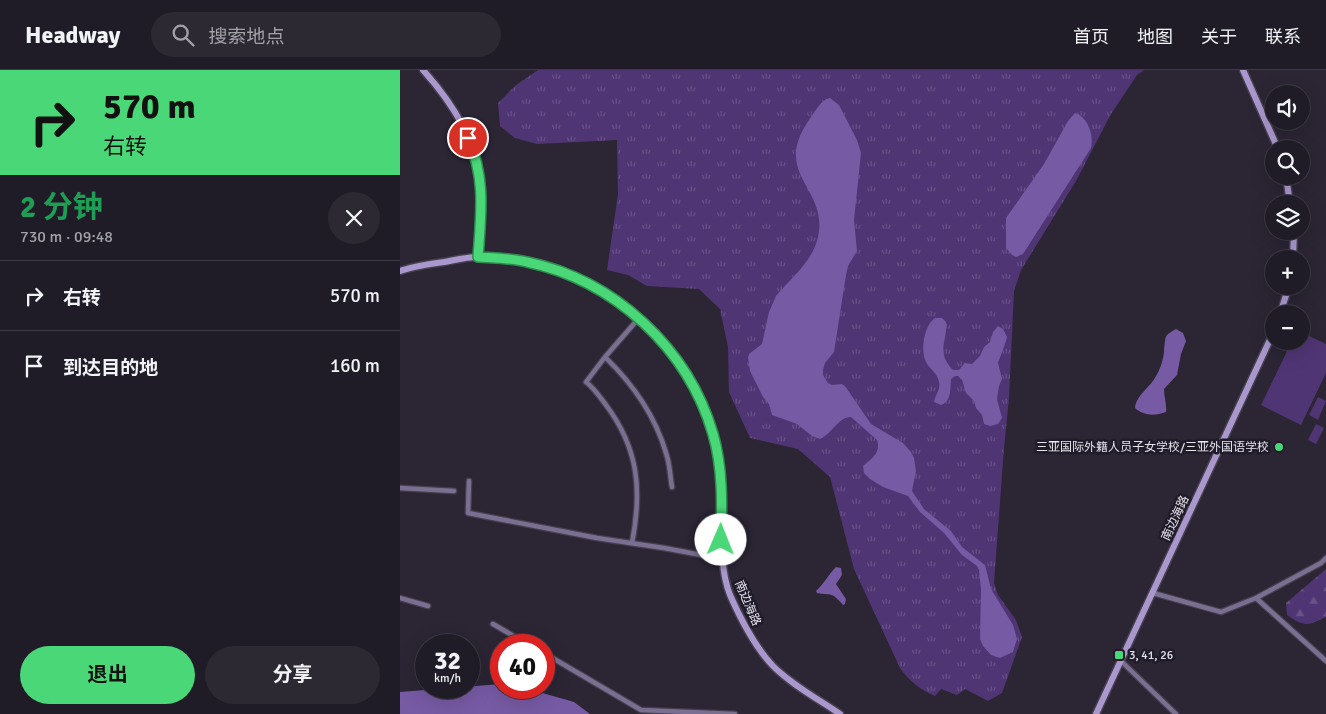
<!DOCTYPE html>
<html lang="zh">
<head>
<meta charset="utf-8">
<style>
  body { margin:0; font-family:Signika,"Noto Sans SC",sans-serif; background:#2d2933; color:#f1f3f6; height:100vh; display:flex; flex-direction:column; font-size:19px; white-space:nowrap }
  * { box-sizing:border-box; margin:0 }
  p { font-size:16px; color:#a2a1a7 }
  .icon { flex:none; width:28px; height:28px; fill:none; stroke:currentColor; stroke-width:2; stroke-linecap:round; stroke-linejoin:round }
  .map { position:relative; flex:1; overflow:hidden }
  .drawer { display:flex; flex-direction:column; background:#201c27; width:400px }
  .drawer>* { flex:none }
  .guide { background:#49d778; color:#111; overflow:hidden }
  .fabs { position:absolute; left:865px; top:15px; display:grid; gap:10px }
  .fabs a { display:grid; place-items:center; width:45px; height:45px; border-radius:50%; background:#201c27; box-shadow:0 5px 20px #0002,0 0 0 1px #3d3a44; font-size:25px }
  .speed { position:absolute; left:15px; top:564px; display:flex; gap:10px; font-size:25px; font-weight:700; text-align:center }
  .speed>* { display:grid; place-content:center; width:65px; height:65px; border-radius:50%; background:#201c27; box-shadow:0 5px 20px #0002,0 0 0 1px #3d3a44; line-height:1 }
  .speed small { font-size:12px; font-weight:400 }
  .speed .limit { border:8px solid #d22; background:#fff; color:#111 }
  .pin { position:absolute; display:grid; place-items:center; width:42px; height:42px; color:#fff; margin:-21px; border:2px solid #fff; border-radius:50%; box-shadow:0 1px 5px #0007 }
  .me { position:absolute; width:55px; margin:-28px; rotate:1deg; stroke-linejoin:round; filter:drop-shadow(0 0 4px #0008) }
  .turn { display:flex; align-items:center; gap:18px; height:105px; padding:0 20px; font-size:22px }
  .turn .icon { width:65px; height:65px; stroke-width:2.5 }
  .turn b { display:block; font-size:35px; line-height:42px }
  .round { display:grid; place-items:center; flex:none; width:52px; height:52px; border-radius:26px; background:#2d2933 }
  .headline { display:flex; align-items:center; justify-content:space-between; height:85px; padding:0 20px }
  h1 { font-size:30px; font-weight:700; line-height:38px; color:#1e9e55 }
  .cta { display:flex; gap:10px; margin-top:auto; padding:10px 20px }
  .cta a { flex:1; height:58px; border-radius:30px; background:#49d778; color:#111; font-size:20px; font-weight:700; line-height:58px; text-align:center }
  .cta a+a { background:#2d2933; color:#f1f3f6 }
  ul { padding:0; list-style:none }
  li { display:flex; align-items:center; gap:15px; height:70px; padding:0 20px; border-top:1px solid #3d3a44 }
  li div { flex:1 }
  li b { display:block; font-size:19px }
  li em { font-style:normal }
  header { display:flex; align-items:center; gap:30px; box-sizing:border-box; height:70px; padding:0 25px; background:#201c27; border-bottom:1px solid #3d3a44 }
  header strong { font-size:24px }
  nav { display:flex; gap:28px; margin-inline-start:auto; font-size:18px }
  .search { width:350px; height:45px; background:#2d2933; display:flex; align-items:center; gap:12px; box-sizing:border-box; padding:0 18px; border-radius:28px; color:#a2a1a7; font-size:19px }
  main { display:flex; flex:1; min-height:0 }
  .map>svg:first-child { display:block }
  .grass { fill:url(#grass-tufts) }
  .forest { fill:url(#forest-firs) }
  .park { fill:#4f3574 }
  .water { fill:#775aa4 }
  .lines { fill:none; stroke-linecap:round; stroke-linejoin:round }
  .street-casing { stroke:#45404e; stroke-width:7 }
  .secondary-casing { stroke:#45404e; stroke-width:9 }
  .street { stroke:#7b6f91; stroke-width:4.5 }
  .secondary { stroke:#aa97cd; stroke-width:6 }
  .route-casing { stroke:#2f8c4e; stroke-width:12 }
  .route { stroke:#49d778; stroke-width:9 }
  .poi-dot { fill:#49d778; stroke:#211c2a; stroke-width:2 }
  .labels { text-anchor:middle; stroke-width:5; stroke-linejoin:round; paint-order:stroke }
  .poi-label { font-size:12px; fill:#e7e4ee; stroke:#211c2a; text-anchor:end }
  .street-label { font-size:12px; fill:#e7e4ee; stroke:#211c2a }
</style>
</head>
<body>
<header>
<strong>Headway</strong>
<div class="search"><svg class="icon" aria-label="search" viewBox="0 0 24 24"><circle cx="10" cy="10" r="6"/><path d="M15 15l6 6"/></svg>搜索地点</div>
<nav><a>首页</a><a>地图</a><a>关于</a><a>联系</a></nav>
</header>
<main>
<section class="drawer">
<div class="guide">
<div class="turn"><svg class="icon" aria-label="right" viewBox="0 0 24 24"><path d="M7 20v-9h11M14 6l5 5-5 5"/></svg><div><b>570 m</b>右转</div></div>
</div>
<div class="headline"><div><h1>2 分钟</h1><p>730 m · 09:48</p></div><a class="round"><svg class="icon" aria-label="close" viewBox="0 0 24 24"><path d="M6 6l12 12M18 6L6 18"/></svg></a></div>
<ul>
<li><svg class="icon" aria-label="right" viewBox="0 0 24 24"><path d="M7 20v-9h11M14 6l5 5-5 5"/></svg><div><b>右转</b></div><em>570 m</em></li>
<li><svg class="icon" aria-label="arrive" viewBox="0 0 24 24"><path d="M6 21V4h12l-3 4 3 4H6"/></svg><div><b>到达目的地</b></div><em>160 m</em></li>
</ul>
<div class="cta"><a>退出</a><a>分享</a></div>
</section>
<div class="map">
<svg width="926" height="644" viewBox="0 0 926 644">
  <defs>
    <pattern id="grass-tufts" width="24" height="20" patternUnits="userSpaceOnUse" patternTransform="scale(1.25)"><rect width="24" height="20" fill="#4f3574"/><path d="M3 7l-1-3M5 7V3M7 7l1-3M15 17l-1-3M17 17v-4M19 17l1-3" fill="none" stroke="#685288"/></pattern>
    <pattern id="forest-firs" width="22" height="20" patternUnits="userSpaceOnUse" patternTransform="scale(1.25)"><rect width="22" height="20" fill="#4f3574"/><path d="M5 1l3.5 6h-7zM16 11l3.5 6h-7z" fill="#685288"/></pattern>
  </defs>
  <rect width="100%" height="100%" fill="#2b2534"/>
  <path class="grass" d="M138,0H744L737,5L711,44L676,111L621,200L614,221L609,328L604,378L594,513L598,525L616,550L622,567L602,623L588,631L565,619L557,625L541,619L535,626C521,620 510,612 500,598L454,499L430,407L398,379L350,368L329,322L328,277L320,239L299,219L247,216L228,205L207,200L218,124L217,70L137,74L115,68L100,56L98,33L116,15Z"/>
  <path class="forest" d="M926,499V547C908,556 904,557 887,545L886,533Z"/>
  <path class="park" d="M901,262L926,274V303L901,355L861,335L892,271H901Z
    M918,327L926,331L918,350L909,345Z
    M916,354L924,358L916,374L908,370Z"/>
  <path class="water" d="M430,28L439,35L457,70L461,83L454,150L457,181L448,196L446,205L434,282L425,293L423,300V305L428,313L432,315L442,314L445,316L471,354L503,373L511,382L514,388L516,401L512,421L524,439L551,461L562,477L585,495L591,519L613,555L617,569L613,582L600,588L591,585L583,576L580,569L581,519L579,500L577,496L562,485L544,463L520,442L508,426L483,417L470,409L464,403L463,396C472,388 481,383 477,370L451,347C438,347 432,364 420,369L412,366L397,354L372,345L369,334L363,327L350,301L348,288L349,284L362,274L369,242L376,226C391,208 413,191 418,167C429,116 369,105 411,47C416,40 421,30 430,28Z
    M675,43C688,47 694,65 691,78L623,184L616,187L612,185L606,178V148L644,94L668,51Z
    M535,248H542L546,252C548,272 535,281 553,300H559L565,293L572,294L580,286L584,277L590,272L593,262L598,256L603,259L607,267L606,271L598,293L602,309L599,316L597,329L602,348L598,354L590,356L584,354L582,345L576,338L574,331L566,323L562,310L558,306H555L551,309C550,320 552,330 541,335L534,332C535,325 541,319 539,312C538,304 530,299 526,292C520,281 524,255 535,248Z
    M776,259L783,263L786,271L781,284L777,305L764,319C764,327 767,335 766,342C755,346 744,346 735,338C736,325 750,318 756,306C760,300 764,288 764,280C766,267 763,266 776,259Z
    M436,497L441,498L442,505L436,514L446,529L445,534L443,535C431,521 432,526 417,523L416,521C423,515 429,504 436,497Z
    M101,614V618H125L174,632L190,644H0V622Z"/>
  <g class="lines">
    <defs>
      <path id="street" d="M205,287C233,314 255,345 266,383C270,394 270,406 272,417
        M69,411L68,443L197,468L264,478L323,489
        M0,418L54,421
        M232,473C242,421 239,379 206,335C200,327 194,318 186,312L205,287L239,248
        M753,523L821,542L856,528L921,493L926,488
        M0,528L28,536
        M856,528L926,591
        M93,554L129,575
        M144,583L241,640L335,644
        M721,591L776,644"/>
      <path id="secondary" d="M23,0C50,30 75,69 81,110C84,135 80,162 78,187
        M843,0L878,79
        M886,106L890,134
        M893,189L894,161
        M0,201C14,196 29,194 44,192C55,190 66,187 78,187C182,182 286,266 313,365C319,384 321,405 322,424C323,458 318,494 330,525C341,550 354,576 373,596C392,615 418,629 440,644
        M880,244L889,216
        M696,644L874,261"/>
    </defs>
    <use href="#street" class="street-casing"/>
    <use href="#secondary" class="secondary-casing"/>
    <use href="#street" class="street"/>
    <use href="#secondary" class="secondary"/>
  </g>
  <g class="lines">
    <defs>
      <path id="route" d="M68,68C86,108 81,144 78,187C94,188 111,188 127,192C214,210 288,278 313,364C323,398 322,434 321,470"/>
    </defs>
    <use href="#route" class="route-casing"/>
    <use href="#route" class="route"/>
  </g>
  <g class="poi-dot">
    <circle cx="879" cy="377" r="5"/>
    <rect x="714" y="580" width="10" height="10" rx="2.5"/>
  </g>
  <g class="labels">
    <g class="poi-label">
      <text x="869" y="381">三亚国际外籍人员子女学校/三亚外国语学校</text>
      <text x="729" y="589" text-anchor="start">3, 41, 26</text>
    </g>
    <g class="street-label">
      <text transform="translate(775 448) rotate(-65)" y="4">南边海路</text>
      <text transform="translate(348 533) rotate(67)" y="4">南边海路</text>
    </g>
  </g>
</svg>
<div class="fabs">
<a><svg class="icon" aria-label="sound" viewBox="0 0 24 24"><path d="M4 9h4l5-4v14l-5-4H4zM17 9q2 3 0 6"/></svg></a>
<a><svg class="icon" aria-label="search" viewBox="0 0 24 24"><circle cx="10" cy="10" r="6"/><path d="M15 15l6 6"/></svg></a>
<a><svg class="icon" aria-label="layers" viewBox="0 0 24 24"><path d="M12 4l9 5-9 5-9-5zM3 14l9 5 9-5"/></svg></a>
<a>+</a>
<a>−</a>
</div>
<div class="speed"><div>32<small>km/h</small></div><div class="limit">40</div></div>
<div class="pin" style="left:68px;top:68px;background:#d93025"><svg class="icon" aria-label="arrive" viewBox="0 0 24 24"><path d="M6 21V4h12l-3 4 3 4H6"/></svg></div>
<svg class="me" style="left:321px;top:470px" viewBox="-20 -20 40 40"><circle r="19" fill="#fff"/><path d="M0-13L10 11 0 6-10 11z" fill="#49d778"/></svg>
</div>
</main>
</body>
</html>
